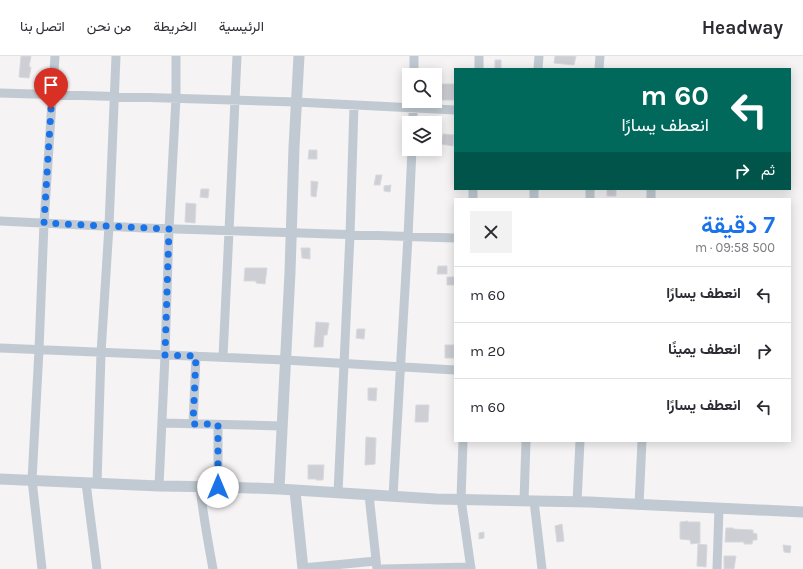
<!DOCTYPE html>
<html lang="ar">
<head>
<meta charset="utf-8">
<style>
  body { margin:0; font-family:Karla,Vazirmatn,sans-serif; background:#f2f2f3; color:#2b2b33; direction:rtl; height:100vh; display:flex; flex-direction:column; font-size:15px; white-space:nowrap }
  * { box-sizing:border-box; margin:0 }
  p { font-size:13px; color:#7c7c81 }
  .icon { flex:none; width:22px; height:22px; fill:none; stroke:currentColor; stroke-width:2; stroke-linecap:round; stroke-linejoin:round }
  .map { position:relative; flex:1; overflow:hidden; direction:ltr }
  .details { position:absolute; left:454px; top:142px; width:337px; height:244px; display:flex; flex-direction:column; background:#fff; border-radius:0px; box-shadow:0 2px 10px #0003; direction:rtl }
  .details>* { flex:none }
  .guide { position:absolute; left:454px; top:12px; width:337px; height:122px; border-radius:0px; box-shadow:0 2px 10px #0003; direction:rtl; background:#00695c; color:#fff; overflow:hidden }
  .buttons { position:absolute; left:402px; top:12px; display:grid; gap:8px }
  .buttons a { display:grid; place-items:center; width:40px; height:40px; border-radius:0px; background:#fff; box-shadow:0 2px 10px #0003; font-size:20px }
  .pin { position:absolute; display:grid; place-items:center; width:34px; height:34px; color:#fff; margin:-41px -17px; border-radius:50% 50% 50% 0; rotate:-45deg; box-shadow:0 0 4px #0007 }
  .pin .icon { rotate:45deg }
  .me { position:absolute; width:44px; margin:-22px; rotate:0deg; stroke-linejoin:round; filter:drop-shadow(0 0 3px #0008) }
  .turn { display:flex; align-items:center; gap:14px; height:84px; padding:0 16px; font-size:18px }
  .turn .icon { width:52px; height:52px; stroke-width:2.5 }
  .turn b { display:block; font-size:28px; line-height:34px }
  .then { display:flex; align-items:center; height:38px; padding:0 16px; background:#0003; gap:8px; font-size:15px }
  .round { display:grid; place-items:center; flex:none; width:42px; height:42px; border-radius:0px; background:#f2f2f3 }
  .head { display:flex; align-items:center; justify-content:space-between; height:68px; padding:0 16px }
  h1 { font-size:24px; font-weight:600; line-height:30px; color:#1a73e8 }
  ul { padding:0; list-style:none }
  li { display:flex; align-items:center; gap:12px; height:56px; padding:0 16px; border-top:1px solid #e1e1e2 }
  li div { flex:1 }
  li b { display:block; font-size:15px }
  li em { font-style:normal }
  header { display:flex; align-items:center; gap:24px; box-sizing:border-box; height:56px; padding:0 20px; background:#fff; border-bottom:1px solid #e1e1e2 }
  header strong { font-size:19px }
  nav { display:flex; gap:22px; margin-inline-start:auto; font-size:14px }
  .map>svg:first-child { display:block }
  .building { fill:#cdcfd5; stroke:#d7d9de }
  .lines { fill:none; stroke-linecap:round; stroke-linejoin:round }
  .minor { stroke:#c1cad2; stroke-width:9 }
  .tertiary { stroke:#c1cad2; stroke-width:11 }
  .route { stroke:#1a73e8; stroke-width:7; stroke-dasharray:0 12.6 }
</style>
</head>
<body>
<header>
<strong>Headway</strong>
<nav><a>الرئيسية</a><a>الخريطة</a><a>من نحن</a><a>اتصل بنا</a></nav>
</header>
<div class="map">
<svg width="803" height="513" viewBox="0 0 803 513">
  <rect width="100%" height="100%" fill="#f5f3f3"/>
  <path class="building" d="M21,0H31L29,11H31L29,22L19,21Z
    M555,0H576L574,9L554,7Z
    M495,4H501V13H495Z
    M440,16V28H455L454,44H435V17Z
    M443,78L454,79L453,90L441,88Z
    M309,94H317V103H308Z
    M376,119H382L380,129H374Z
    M311,125L318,126L316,141L311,140Z
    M391,129L390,136L384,135V130Z
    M201,133H209L208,142L200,141Z
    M607,133H616V140H607Z
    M186,147L196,148L195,167L185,166Z
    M301,192H310V203L302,202Z
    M438,210H447V218H437Z
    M245,212H267L265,228L256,227V225H244Z
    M447,221H455V229H447Z
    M316,266L329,267L327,279H324L323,291H314Z
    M357,273H365L364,283L356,282Z
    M445,289H454V302H445Z
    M368,332H377L376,345L368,344Z
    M416,349H429L428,366H415Z
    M366,381L376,382L375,408L365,409Z
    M308,409H324L323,424H316V423H308Z
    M688,465V466H700V487L691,488L690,484L680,483V466Z
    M562,468L564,485L557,486L555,470Z
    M726,472H733V473L753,474V477L757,478V484H753L752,488H744V486H725Z
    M484,476V482L479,483V477Z
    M698,488L707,489L706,511L697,510Z
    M783,489L791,490L790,497L784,496Z
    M724,500H736L734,513H724Z"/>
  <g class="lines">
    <path class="minor" d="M479,13V0
      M538,13L539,0
      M599,13L600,0
      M414,19V0
      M0,37L296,46L455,54
      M413,67V45
      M473,143V133
      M534,143V133
      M590,143V133
      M651,143V133
      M0,165L144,172L455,182
      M0,292L285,304L455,314
      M223,301L229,175L237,0
      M162,367L282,370
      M193,368L196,300
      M463,385L461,443L471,513
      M86,427L97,513
      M97,427L101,297L109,170L116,0
      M159,430L165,299L169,173L176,42V0
      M200,431C203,459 208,486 213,513
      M218,431V369
      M338,437L350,179L354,49
      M369,439L377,513
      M393,440L408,181L412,93
      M524,445L526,385
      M534,445L542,513
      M577,446L580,385
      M639,449L642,385
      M303,512L376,505
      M42,513L32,424L39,294L44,167L55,0
      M383,513L471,511
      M717,513L719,452"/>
    <path class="tertiary" d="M0,423L159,430L224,431L279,433L436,443L589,446L803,456
      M279,433L290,216L294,91L299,0
      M295,435L303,513"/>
  </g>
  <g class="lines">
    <path class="route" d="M51,53L44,167L169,173L165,299L196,300L193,368H218V431"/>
  </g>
</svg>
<div class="buttons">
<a><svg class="icon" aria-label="search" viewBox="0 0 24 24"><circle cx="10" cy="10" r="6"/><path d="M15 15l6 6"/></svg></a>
<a><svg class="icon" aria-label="layers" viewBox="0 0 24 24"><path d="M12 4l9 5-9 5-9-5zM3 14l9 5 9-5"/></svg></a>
</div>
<div class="pin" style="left:51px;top:53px;background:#d93025"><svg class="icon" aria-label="arrive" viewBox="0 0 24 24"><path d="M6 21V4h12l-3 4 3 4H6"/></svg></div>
<svg class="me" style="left:218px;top:431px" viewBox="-20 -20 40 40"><circle r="19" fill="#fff"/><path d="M0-13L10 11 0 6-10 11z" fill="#1a73e8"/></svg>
<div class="guide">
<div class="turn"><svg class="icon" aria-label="left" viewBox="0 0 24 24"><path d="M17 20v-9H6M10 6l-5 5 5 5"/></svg><div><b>60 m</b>انعطف يسارًا</div></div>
<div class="then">ثم<svg class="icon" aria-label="right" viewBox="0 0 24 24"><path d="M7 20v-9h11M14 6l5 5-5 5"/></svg></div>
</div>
<section class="details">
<div class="head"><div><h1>7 دقيقة</h1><p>500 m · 09:58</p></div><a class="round"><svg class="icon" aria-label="close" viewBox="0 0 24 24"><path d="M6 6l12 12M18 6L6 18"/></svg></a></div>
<ul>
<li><svg class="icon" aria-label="left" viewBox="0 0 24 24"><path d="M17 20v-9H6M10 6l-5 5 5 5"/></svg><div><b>انعطف يسارًا</b></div><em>60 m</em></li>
<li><svg class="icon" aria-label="right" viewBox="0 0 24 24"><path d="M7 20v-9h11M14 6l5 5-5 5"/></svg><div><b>انعطف يمينًا</b></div><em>20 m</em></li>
<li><svg class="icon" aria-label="left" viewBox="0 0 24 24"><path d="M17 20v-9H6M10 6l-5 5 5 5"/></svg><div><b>انعطف يسارًا</b></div><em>60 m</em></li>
</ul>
</section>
</div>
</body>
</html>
